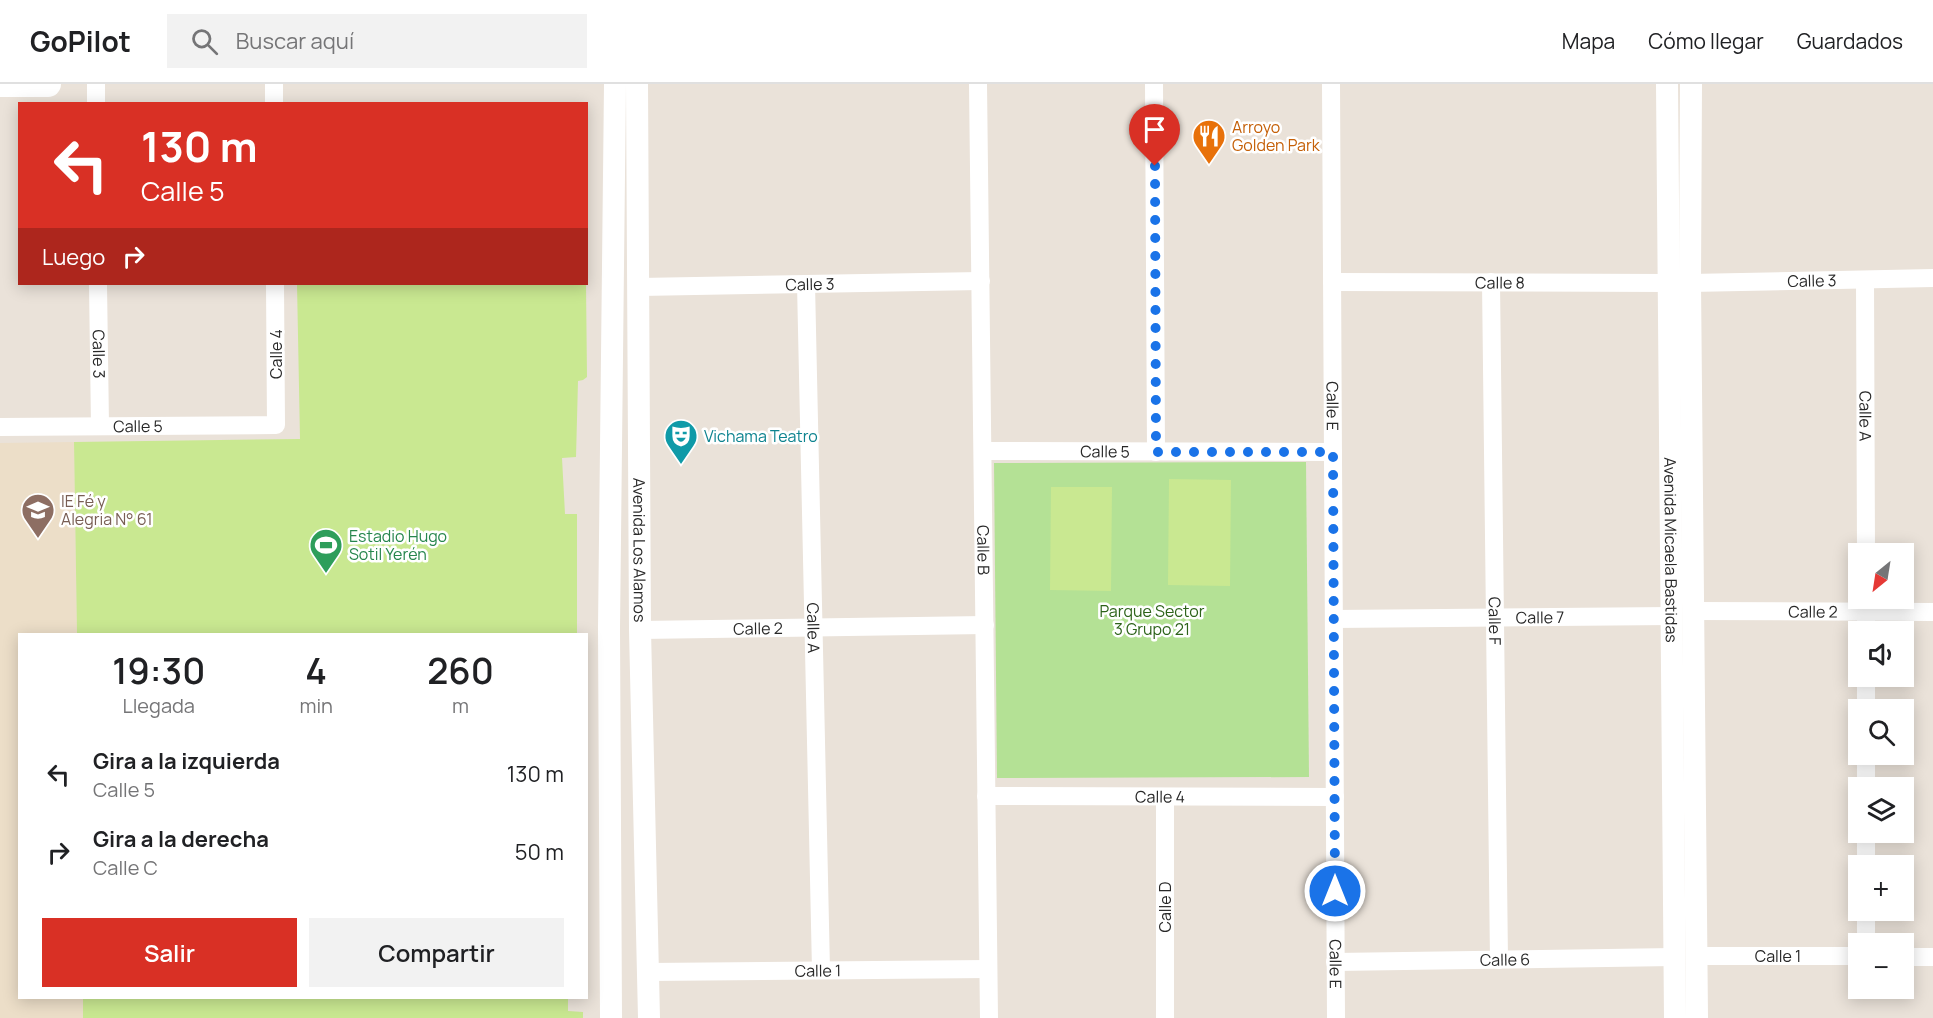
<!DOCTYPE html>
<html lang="es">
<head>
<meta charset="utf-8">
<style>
  body { margin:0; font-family:Manrope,sans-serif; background:#f2f2f2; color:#202124; height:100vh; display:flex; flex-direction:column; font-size:22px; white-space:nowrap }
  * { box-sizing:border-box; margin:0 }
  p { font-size:20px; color:#757577 }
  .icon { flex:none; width:33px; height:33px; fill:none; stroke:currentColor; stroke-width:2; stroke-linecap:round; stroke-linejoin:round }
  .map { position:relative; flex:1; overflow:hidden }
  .panel { position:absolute; left:18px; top:549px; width:570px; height:366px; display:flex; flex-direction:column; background:#fff; border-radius:0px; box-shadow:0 3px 15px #0003 }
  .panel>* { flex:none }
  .banner { position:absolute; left:18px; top:18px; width:570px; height:183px; border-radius:0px; box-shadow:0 3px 15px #0003; background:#d93025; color:#fff; overflow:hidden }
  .needle { width:39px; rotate:210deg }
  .controls { position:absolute; left:1848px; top:459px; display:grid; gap:12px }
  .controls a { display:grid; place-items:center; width:66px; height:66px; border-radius:0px; background:#fff; box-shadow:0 3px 15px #0003; font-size:30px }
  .pin { position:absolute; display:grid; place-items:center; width:51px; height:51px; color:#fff; margin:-62px -26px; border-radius:50% 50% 50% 0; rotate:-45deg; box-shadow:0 0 6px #0007 }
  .pin .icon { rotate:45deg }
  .me { position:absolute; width:66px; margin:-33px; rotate:0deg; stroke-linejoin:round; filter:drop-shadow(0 0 4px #0008) }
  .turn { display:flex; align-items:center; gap:21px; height:126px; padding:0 24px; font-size:27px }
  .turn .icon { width:78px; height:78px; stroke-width:2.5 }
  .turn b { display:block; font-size:42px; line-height:51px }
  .then { display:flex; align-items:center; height:57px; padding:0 24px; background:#0003; gap:12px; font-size:22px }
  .eta { display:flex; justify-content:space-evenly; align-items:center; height:102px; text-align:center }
  .eta b { font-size:36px; font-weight:600; line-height:42px }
  .cta { display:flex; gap:12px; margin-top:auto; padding:12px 24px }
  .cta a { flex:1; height:69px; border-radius:0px; background:#d93025; color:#fff; font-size:24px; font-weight:600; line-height:69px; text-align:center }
  .cta a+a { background:#f2f2f2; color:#202124 }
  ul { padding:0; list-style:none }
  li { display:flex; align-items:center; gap:18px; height:78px; padding:0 24px }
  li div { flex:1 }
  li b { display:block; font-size:22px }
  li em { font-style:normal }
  header { display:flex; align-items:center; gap:36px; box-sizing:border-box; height:84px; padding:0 30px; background:#fff; border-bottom:2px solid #e0e0e0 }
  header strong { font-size:28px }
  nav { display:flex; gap:33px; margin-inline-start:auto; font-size:21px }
  .search { width:420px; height:54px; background:#f2f2f2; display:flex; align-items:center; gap:15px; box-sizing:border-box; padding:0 21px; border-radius:0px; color:#757577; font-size:22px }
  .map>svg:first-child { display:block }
  .education { fill:#ecdec8 }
  .green { fill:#b4e195 }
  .pitch { fill:#c9e891 }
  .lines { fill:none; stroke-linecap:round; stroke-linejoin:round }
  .minor { stroke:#fff; stroke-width:18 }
  .tertiary { stroke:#fff; stroke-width:22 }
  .secondary { stroke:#fff; stroke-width:26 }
  .route { stroke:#1a73e8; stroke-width:10; stroke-dasharray:0 18 }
  .labels { text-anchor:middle; stroke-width:5; stroke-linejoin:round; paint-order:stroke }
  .food-label { font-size:16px; fill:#c56008; stroke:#fff; text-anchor:start }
  .street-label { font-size:16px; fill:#282828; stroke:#fff }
  .culture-label { font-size:16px; fill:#0d838f; stroke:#fff; text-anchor:start }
  .education-label { font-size:16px; fill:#785e54; stroke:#fff; text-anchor:start }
  .leisure-label { font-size:16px; fill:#27864d; stroke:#fff; text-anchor:start }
  .park-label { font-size:16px; fill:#2d631a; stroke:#fff }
</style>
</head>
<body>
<header>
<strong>GoPilot</strong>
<div class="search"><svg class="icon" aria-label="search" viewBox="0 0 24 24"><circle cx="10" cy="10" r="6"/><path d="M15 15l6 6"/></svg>Buscar aquí</div>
<nav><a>Mapa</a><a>Cómo llegar</a><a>Guardados</a></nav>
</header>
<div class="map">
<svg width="1933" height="934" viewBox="0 0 1933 934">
  <rect width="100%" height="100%" fill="#eae2d9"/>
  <path class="education" d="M74,358L77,550H20V914H83V934H0V359Z"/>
  <path class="green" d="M1306,378L1309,693L997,694L994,379Z"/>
  <path class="pitch" d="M297,200H586L587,293L583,296L578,297L576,373L562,374L565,430H577V550H77L74,358L300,355Z
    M1169,395L1231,396L1230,502L1168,501Z
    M1051,403H1112L1111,507L1050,506Z
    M83,914H568V927L583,928V934H83Z"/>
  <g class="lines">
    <g class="minor">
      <path d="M96,0V20"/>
      <path d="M274,0V20"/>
      <path id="s1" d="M978,0L989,934"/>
      <path d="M1154,0L1156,368"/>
      <path id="s2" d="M1331,0L1336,934"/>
      <path id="s3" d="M1865,196L1866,470"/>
      <path id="s4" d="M1332,198L1668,199"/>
      <path id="s5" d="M1491,198L1499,876"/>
      <path id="s6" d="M1690,199L1933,194"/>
      <path id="s7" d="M98,200L100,342"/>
      <path id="s8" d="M806,200L821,886"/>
      <path id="s9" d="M640,203L981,197"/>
      <path id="s10" d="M0,343L276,341L275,200"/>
      <path id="s11" d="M983,367L1333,368"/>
      <path d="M1866,514V548"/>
      <path id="s12" d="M1693,527L1933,528"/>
      <path id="s13" d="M1334,535L1672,532"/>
      <path id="s14" d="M640,546L985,541"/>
      <path d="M1866,592V626"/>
      <path d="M1866,670V704"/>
      <path id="s15" d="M986,712L1335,713"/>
      <path d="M1165,713V934"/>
      <path d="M1866,748V782"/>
      <path d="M1866,826V860"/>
      <path id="s16" d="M1697,872H1858"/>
      <path d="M1904,873H1933"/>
      <path id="s17" d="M1335,878L1674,873"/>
      <path id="s18" d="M648,888L988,885"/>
    </g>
    <g class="tertiary">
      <path id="s19" d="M637,0L640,546L649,934"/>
      <path id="s20" d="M1667,0L1675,934"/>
      <path d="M1691,0L1690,199L1697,934"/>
      <path d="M611,934L609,545L615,0"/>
    </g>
    <path class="secondary" d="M0,0H48"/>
  </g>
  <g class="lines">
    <path class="route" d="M1155,82L1156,368H1333L1335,807"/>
  </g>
  <defs>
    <symbol id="restaurant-pin" viewBox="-11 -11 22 30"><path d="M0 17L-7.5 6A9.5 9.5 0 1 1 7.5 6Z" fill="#e8710a" stroke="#fff"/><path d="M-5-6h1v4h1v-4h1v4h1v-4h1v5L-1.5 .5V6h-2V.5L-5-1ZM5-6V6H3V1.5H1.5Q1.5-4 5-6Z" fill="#fff"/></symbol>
    <symbol id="theatre-pin" viewBox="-11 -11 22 30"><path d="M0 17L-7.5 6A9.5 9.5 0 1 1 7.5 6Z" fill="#0f9aa8" stroke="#fff"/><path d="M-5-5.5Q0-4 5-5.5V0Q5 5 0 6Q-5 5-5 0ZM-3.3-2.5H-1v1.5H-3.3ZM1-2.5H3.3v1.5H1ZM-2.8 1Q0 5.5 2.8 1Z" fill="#fff"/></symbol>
    <symbol id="school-pin" viewBox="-11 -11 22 30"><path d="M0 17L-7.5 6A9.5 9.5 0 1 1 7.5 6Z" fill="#8d6e63" stroke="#fff"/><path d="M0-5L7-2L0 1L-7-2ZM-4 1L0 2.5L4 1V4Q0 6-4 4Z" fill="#fff"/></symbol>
    <symbol id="stadium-pin" viewBox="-11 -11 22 30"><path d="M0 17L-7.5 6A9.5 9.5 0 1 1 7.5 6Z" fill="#2e9e5b" stroke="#fff"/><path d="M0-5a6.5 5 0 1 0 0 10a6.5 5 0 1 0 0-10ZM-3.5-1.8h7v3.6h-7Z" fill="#fff"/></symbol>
  </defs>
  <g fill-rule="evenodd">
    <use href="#restaurant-pin" x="1190" y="33" width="38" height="52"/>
    <use href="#theatre-pin" x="662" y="333" width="38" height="52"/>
    <use href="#school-pin" x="19" y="407" width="38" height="52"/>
    <use href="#stadium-pin" x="307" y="442" width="38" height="52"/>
  </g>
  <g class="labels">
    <g class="food-label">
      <text x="1232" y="49">Arroyo<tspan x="1232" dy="18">Golden Park</tspan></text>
    </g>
    <g class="street-label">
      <text dy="6" stroke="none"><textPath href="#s6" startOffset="122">Calle 3</textPath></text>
      <text dy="6" stroke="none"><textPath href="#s4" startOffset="168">Calle 8</textPath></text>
      <text dy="6" stroke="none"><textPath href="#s9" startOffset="170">Calle 3</textPath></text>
      <text transform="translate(276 270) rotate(-90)" y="6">Calle 4</text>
      <text dy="6" stroke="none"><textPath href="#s7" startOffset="70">Calle 3</textPath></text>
      <text dy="6" stroke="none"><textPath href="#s2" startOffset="322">Calle E</textPath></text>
      <text dy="6" stroke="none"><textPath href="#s3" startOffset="136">Calle A</textPath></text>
      <text dy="6" stroke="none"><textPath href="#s10" startOffset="138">Calle 5</textPath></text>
      <text dy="6" stroke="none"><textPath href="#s11" startOffset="122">Calle 5</textPath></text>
      <text dy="6" stroke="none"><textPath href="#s19" startOffset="466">Avenida Los Alamos</textPath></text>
      <text dy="6" stroke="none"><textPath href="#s1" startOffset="466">Calle B</textPath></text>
      <text dy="6" stroke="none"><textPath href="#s20" startOffset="466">Avenida Micaela Bastidas</textPath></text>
      <text dy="6" stroke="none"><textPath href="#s12" startOffset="120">Calle 2</textPath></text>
      <text dy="6" stroke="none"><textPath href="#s13" startOffset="206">Calle 7</textPath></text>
      <text dy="6" stroke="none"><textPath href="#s5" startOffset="339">Calle F</textPath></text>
      <text dy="6" stroke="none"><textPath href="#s8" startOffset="344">Calle A</textPath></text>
      <text dy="6" stroke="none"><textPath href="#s14" startOffset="118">Calle 2</textPath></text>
      <text dy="6" stroke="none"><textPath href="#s15" startOffset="174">Calle 4</textPath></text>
      <text transform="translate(1165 823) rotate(-90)" y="6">Calle D</text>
      <text dy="6" stroke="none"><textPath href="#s16" startOffset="81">Calle 1</textPath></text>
      <text dy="6" stroke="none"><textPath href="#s17" startOffset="170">Calle 6</textPath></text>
      <text dy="6" stroke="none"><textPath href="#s2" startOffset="880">Calle E</textPath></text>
      <text dy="6" stroke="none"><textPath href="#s18" startOffset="170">Calle 1</textPath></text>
    </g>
    <g class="culture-label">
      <text x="704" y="358">Vichama Teatro</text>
    </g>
    <g class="education-label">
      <text x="61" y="423">IE Fé y<tspan x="61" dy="18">Alegria N° 61</tspan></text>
    </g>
    <g class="leisure-label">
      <text x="349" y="458">Estadio Hugo<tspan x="349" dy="18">Sotil Yerén</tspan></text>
    </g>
    <g class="park-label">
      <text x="1152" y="533">Parque Sector<tspan x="1152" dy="18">3 Grupo 21</tspan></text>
    </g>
  </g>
</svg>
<div class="controls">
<a><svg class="needle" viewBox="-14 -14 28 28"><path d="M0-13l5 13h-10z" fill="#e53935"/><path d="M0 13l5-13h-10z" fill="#757577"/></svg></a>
<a><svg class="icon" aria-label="sound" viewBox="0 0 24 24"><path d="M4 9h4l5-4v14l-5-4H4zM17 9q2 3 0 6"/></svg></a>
<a><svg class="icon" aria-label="search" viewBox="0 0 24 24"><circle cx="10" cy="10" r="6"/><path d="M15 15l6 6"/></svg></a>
<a><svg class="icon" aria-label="layers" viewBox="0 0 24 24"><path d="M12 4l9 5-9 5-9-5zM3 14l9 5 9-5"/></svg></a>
<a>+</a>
<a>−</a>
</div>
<div class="pin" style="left:1155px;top:82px;background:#d93025"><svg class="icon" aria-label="arrive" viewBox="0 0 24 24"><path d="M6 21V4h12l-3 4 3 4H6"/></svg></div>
<svg class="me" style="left:1335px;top:807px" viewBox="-20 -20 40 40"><circle r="17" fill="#1a73e8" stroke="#fff" stroke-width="3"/><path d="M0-11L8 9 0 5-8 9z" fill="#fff"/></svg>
<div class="banner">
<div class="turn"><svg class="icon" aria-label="left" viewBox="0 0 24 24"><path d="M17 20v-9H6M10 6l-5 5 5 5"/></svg><div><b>130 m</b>Calle 5</div></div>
<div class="then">Luego<svg class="icon" aria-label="right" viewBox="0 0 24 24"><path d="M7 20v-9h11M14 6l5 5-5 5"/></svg></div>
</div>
<section class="panel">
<div class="eta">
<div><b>19:30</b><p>Llegada</p></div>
<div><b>4</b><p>min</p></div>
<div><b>260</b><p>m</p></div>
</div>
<ul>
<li><svg class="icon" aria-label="left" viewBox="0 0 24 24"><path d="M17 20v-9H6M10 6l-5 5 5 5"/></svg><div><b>Gira a la izquierda</b><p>Calle 5</p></div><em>130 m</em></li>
<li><svg class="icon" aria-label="right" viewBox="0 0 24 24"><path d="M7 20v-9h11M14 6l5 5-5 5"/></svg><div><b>Gira a la derecha</b><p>Calle C</p></div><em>50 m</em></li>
</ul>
<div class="cta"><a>Salir</a><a>Compartir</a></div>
</section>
</div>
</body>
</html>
